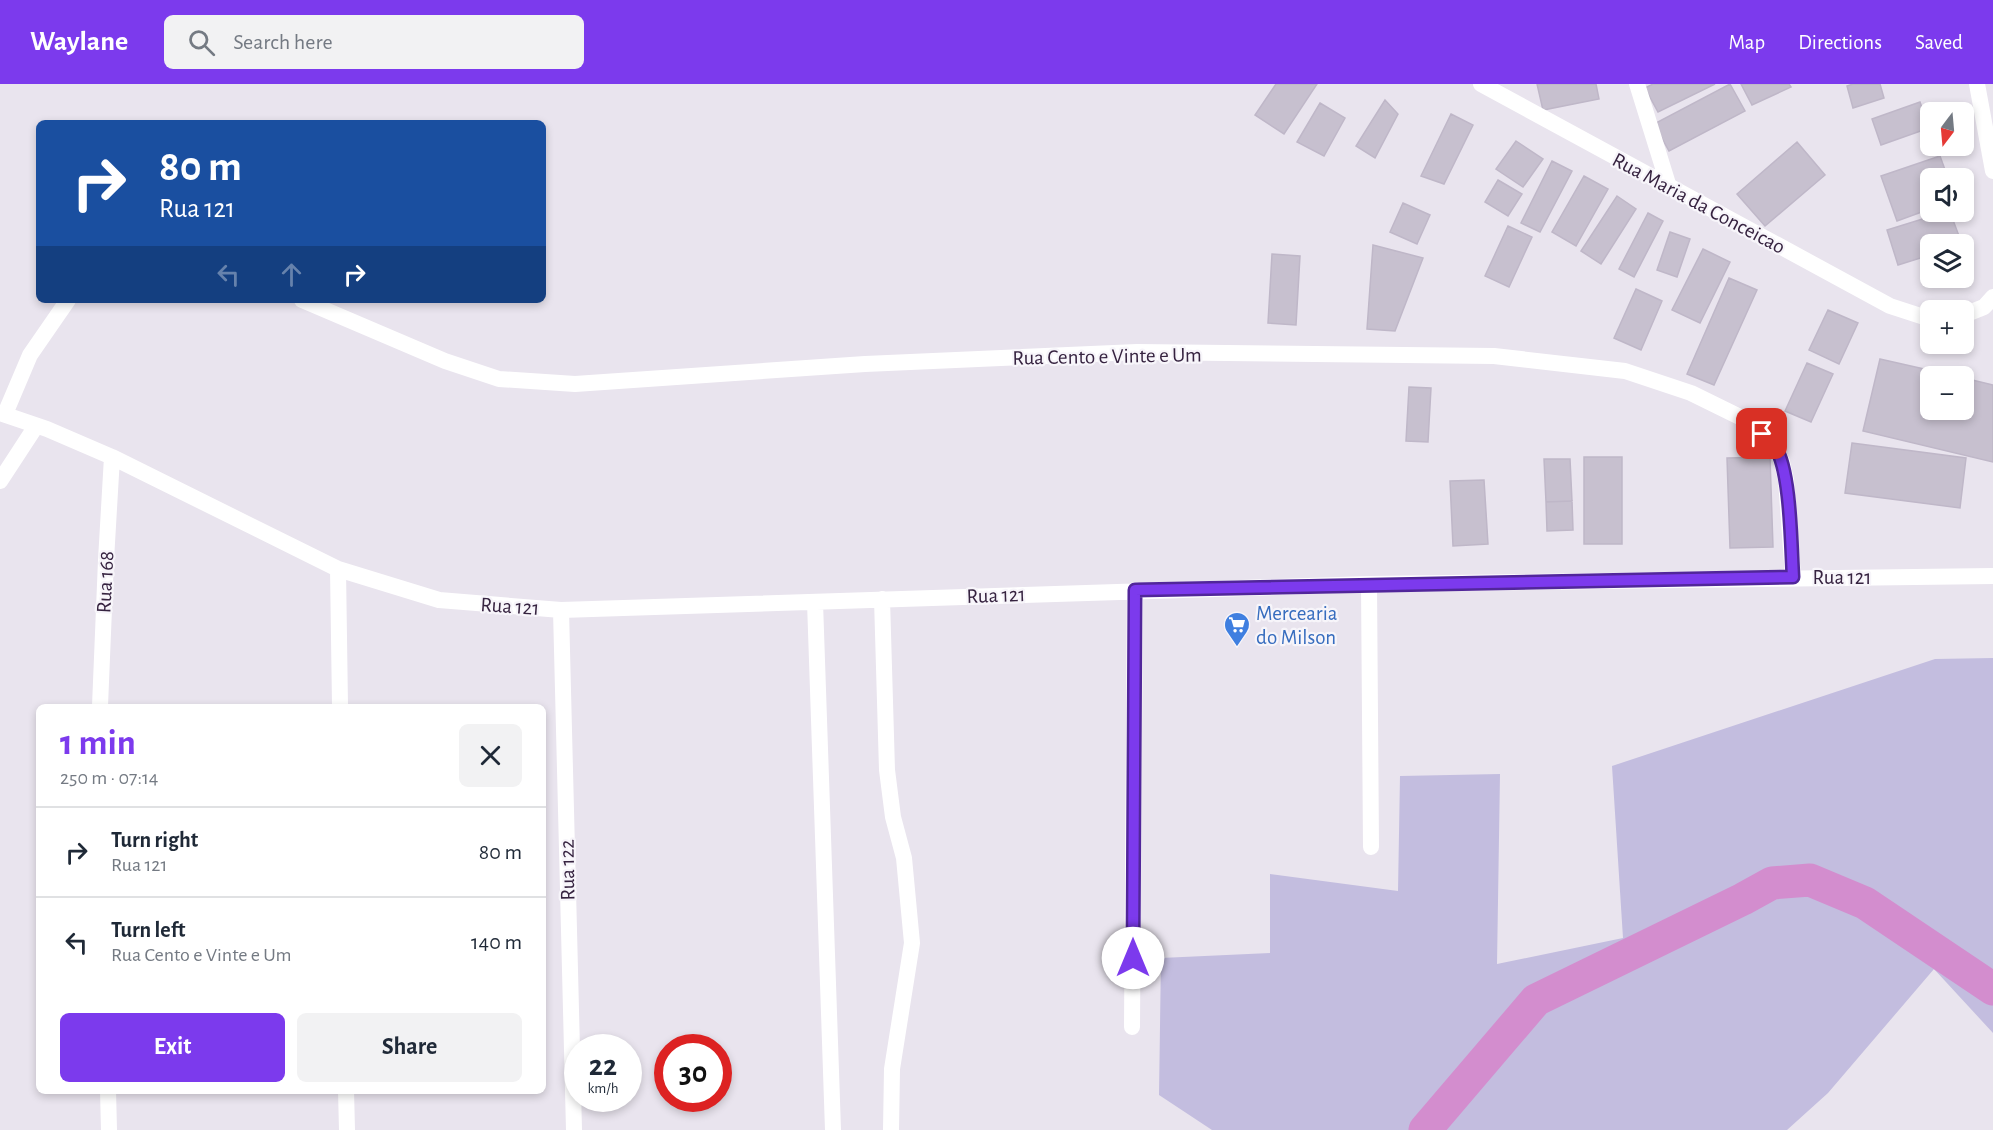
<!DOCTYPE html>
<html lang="en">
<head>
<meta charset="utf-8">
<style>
  body { margin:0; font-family:"Alegreya Sans",sans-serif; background:#f2f2f3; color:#1f2937; height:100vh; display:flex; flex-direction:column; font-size:22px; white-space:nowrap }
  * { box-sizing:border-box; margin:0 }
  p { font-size:20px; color:#747a83 }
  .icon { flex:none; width:33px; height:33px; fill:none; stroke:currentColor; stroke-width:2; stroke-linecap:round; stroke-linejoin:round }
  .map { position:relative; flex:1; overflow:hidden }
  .drawer { position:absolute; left:36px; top:620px; width:510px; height:390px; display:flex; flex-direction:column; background:#fff; border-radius:9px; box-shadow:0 3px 9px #0003 }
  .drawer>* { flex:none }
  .hud { position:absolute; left:36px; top:36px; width:510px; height:183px; border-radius:9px; box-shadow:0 3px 9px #0003; background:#1a4fa0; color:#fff; overflow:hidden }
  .needle { width:39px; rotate:196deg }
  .tools { position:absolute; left:1920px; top:18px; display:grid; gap:12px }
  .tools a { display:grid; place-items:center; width:54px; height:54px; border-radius:9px; background:#fff; box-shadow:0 3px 9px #0003; font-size:30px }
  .speed { position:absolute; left:564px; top:950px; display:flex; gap:12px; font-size:30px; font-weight:700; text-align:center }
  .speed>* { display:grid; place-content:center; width:78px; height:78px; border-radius:50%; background:#fff; box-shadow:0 3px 9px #0003; line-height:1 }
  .speed small { font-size:15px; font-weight:400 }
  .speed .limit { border:9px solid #d22; background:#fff; color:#111 }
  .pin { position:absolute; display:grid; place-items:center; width:51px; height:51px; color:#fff; margin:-26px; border-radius:12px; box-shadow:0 3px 9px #0006 }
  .me { position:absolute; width:66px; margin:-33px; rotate:0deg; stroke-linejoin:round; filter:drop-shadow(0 0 4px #0008) }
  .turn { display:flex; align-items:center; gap:21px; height:126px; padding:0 24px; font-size:27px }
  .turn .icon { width:78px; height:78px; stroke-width:2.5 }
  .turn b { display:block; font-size:42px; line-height:51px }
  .lanes { display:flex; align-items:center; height:57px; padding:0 24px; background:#0003; justify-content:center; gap:30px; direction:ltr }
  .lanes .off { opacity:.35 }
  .round { display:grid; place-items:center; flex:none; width:63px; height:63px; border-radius:9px; background:#f2f2f3 }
  .summary { display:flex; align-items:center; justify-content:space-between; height:102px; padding:0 24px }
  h1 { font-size:36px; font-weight:700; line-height:45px; color:#7c3aed }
  .cta { display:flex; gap:12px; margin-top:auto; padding:12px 24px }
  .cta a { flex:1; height:69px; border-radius:9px; background:#7c3aed; color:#fff; font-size:24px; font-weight:700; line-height:69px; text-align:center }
  .cta a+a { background:#f2f2f3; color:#1f2937 }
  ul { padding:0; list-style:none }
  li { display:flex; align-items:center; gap:18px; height:90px; padding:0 24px; border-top:2px solid #e0e1e3 }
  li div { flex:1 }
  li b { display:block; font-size:22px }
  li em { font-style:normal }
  header { display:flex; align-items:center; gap:36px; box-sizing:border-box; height:84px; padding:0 30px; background:#7c3aed; color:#fff }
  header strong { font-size:28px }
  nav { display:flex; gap:33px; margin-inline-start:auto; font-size:21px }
  .search { width:420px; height:54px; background:#f2f2f3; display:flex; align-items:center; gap:15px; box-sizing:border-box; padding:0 21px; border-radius:9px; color:#747a83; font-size:22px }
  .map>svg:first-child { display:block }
  .green { fill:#c3bddf }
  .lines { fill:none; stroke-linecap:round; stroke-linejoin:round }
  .canal { stroke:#d38dce; stroke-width:33 }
  .building { fill:#c7c0cf; stroke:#bfb7c8; stroke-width:1.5 }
  .minor { stroke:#fff; stroke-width:16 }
  .route-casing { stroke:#51269a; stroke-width:15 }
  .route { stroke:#7c3aed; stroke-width:10 }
  .labels { text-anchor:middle; stroke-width:4.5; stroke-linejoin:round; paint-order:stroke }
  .street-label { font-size:21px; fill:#362340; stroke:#f7f5fa }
  .shop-label { font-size:21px; fill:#366cbe; stroke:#f7f5fa; text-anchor:start }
</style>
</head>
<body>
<header>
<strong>Waylane</strong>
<div class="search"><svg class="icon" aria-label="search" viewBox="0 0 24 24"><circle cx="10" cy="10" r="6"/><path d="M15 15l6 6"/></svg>Search here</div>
<nav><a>Map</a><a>Directions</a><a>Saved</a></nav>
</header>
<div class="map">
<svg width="1993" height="1046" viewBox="0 0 1993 1046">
  <rect width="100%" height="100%" fill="#e9e4ee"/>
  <path class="green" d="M1993,574V949L1934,885L1828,1009L1787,1046H1212L1159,1011L1161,874L1270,869V790L1398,807L1400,692L1500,690L1497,880L1623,854L1612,682L1935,575Z"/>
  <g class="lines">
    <path class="canal" d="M1425,1046L1536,916L1743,815L1772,799L1810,796L1865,819L1993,905"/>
  </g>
  <path class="building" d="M1276,0H1317L1284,50L1255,31Z
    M1537,0H1596L1599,15L1543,26Z
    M1653,0H1715L1658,28L1645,4Z
    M1730,0L1745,27L1669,67L1654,40Z
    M1741,0H1789L1791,3L1752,21Z
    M1853,0H1880L1884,14L1853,24L1847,2Z
    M1385,16L1398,30L1375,74L1356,62Z
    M1920,18L1929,44L1881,61L1872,35Z
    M1320,19L1345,34L1324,72L1297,58Z
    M1451,30L1473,41L1444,100L1421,92Z
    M1516,57L1543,75L1523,103L1496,85Z
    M1797,58L1825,91L1765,142L1737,110Z
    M1940,72L1948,94H1930V125L1897,137L1881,92Z
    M1552,77L1572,87L1540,148L1521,139Z
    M1584,92L1608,105L1576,162L1552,148Z
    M1498,96L1522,110L1508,132L1485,118Z
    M1617,112L1636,125L1601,180L1581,167Z
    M1403,119L1430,131L1417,160L1390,148Z
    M1945,128H1950L1962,160H1930V171L1898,181L1887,146Z
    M1648,129L1663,137L1634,193L1619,185Z
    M1508,142L1532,153L1509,203L1485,192Z
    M1670,148L1690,155L1677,193L1657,186Z
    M1373,161L1423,174L1395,247L1367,245Z
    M1703,165L1730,178L1700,239L1672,226Z
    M1272,170L1300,172L1296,241L1268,239Z
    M1729,194L1757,206L1714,301L1687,290Z
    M1636,205L1662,217L1641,266L1614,254Z
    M1828,226L1858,239L1839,280L1809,266Z
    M1880,275L1955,292H1930V326H1964V294L1993,301V378L1863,347Z
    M1807,279L1833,290L1811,338L1785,327Z
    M1409,303L1431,304L1428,358L1406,357Z
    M1852,359L1966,374L1960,424L1845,409Z
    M1584,373H1622V460H1584Z
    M1770,373L1773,463L1730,464L1727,374Z
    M1544,375H1570L1572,417L1546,418Z
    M1484,396L1488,460L1453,462L1450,397Z
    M1572,417L1573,446L1547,447L1546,418Z"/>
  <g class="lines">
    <path class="minor" d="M1481,0L1890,222L1930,235
      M1637,0L1669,103
      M1977,0L1993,87
      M302,216L445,277L499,295L575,300L865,280L1137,268L1494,272L1625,287L1691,309L1748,337L1775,363L1782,378L1786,396L1793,493
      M1964,231L1984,223L1993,213
      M0,329L47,345L112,373L338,485L439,516L561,526L1369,500L1993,492
      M5,330L30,271L68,216
      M0,397L36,342
      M338,485L340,622
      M1369,500L1371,763
      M882,515L887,686L893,733L904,774L912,859L892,985L891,1046
      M815,518L833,1046
      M561,526L574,1046
      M100,622L106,476L112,373
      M1132,943L1135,506
      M108,1006L109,1046
      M346,1006L347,1046"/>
  </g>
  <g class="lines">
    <defs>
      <path id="route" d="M1133,874L1135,506L1793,493C1791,463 1791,386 1775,363C1772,358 1766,354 1762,350"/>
    </defs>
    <use href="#route" class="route-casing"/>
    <use href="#route" class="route"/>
  </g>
  <defs>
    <symbol id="supermarket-pin" viewBox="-11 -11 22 30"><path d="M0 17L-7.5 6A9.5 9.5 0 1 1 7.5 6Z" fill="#3f7fe0" stroke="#f7f5fa"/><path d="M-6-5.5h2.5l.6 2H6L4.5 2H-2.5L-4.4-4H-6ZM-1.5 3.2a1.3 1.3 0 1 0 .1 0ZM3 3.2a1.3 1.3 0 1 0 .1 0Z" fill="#fff"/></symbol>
  </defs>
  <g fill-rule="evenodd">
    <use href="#supermarket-pin" x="1222" y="526" width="30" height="40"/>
  </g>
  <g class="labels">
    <g class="street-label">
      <text transform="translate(1699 119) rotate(28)" y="7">Rua Maria da Conceicao</text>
      <text transform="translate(1107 272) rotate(-1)" y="7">Rua Cento e Vinte e Um</text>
      <text x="1842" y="500">Rua 121</text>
      <text transform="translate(105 498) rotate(-87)" y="7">Rua 168</text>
      <text transform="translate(996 511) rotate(-2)" y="7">Rua 121</text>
      <text transform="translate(510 522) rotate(4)" y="7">Rua 121</text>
      <text transform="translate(567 786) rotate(-91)" y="7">Rua 122</text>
    </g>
    <g class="shop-label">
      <text x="1256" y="536">Mercearia<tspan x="1256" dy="24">do Milson</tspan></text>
    </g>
  </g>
</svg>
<div class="tools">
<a><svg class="needle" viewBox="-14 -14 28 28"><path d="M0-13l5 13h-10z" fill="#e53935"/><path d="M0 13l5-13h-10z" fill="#747a83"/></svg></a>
<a><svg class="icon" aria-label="sound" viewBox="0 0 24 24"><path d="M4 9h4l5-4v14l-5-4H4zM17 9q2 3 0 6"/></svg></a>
<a><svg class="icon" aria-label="layers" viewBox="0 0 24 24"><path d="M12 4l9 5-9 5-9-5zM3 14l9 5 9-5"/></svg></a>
<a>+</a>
<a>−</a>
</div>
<div class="speed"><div>22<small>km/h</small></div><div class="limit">30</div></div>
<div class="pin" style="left:1762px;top:350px;background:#d93025"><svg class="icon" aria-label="arrive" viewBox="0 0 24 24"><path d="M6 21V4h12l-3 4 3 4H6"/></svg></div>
<svg class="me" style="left:1133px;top:874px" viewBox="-20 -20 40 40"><circle r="19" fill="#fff"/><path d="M0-13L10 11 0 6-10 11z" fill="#7c3aed"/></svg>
<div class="hud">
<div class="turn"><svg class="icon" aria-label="right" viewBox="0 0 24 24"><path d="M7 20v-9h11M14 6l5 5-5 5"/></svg><div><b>80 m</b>Rua 121</div></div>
<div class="lanes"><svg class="icon off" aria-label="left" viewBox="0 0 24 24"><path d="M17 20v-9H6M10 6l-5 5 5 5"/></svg><svg class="icon off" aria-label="ahead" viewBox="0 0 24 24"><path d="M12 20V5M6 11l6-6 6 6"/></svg><svg class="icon" aria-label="right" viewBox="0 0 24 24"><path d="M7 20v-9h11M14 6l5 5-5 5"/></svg></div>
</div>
<section class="drawer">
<div class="summary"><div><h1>1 min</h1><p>250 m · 07:14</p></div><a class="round"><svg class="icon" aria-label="close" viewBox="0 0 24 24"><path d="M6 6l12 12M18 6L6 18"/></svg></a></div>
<ul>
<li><svg class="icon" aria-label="right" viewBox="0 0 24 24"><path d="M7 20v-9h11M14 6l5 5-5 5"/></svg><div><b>Turn right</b><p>Rua 121</p></div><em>80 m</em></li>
<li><svg class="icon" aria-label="left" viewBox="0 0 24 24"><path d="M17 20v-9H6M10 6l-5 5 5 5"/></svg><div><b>Turn left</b><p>Rua Cento e Vinte e Um</p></div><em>140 m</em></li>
</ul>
<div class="cta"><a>Exit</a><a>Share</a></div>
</section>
</div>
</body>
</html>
